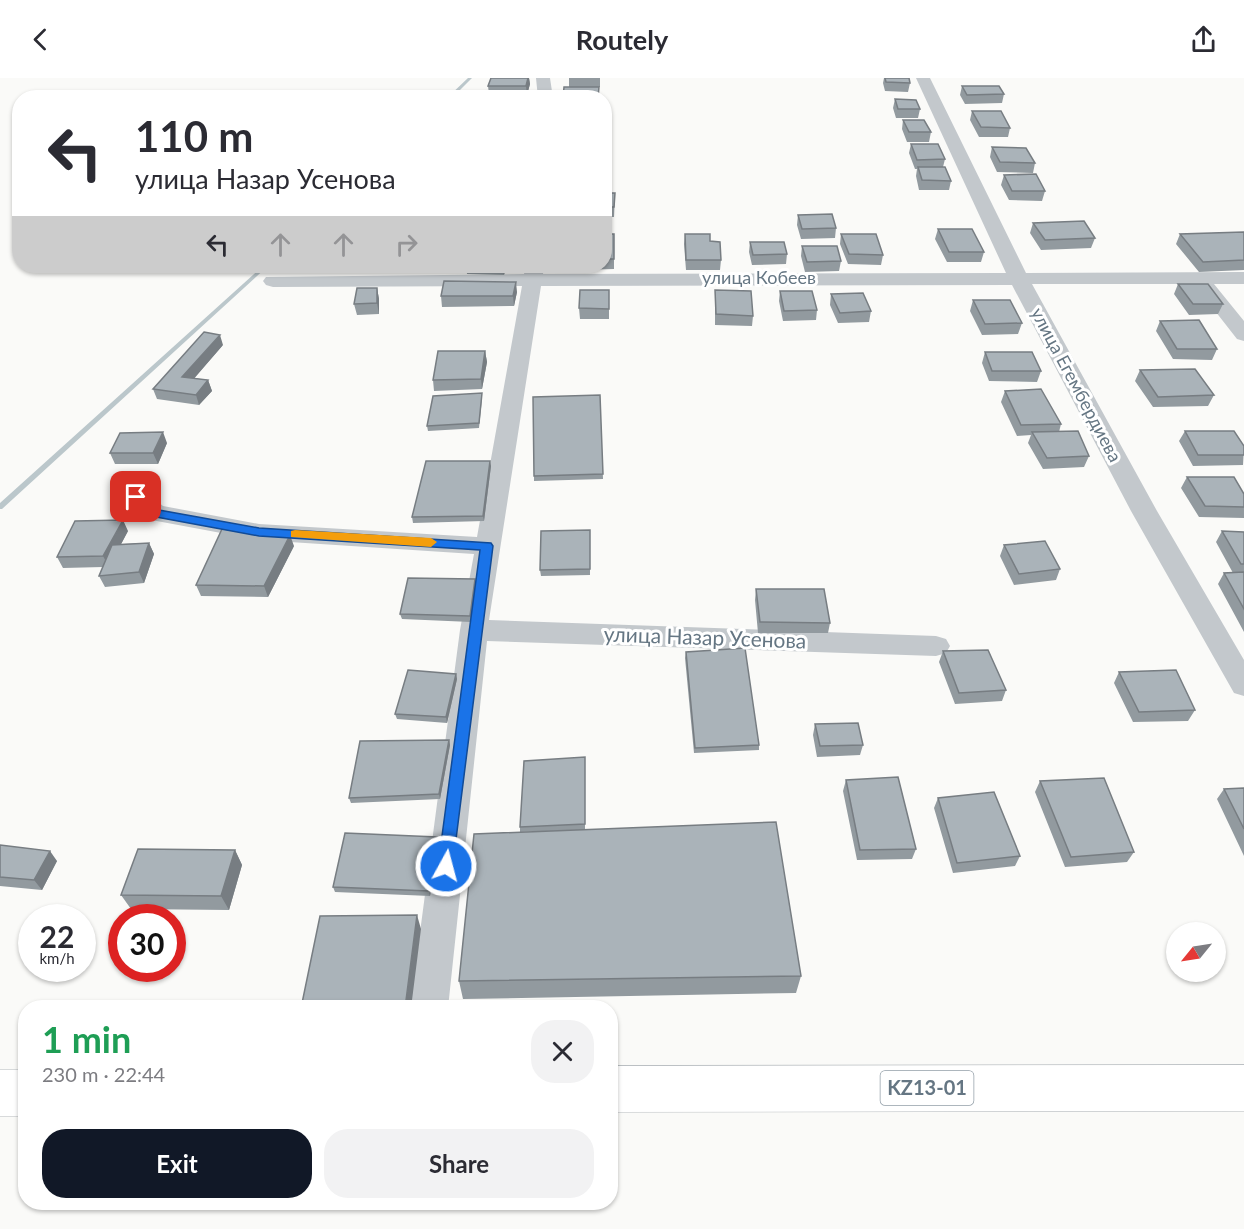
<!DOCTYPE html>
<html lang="en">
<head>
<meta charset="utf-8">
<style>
  body { margin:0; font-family:Lato,sans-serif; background:#f2f2f3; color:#2b2b33; height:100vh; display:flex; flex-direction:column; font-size:22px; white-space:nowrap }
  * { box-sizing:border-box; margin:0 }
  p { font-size:20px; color:#7c7c81 }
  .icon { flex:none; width:33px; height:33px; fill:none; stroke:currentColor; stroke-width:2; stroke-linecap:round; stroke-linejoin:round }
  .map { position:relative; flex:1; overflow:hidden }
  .sheet { position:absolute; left:18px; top:922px; width:600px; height:210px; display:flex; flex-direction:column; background:#fff; border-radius:24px; box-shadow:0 2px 4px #0004 }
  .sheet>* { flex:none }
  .hud { position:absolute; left:12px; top:12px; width:600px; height:183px; border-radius:24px; box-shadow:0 2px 4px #0004; background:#fff; color:#2b2b33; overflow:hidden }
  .needle { width:39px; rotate:240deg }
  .controls { position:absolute; left:1166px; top:844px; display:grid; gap:12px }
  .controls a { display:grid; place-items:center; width:60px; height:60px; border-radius:50%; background:#fff; box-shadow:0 2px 4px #0004; font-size:30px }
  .speed { position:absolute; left:18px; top:826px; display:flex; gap:12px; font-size:30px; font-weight:700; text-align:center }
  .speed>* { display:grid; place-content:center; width:78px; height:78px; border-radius:50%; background:#fff; box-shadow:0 2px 4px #0004; line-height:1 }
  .speed small { font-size:15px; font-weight:400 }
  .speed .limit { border:9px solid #d22; background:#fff; color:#111 }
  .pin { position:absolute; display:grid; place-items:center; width:51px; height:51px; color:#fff; margin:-26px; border-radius:12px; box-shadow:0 3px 9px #0006 }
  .me { position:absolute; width:66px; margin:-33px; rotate:7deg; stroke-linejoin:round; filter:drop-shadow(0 0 4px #0008) }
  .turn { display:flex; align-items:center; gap:21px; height:126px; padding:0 24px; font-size:27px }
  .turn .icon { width:78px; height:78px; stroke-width:2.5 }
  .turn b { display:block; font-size:42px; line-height:51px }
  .lanes { display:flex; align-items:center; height:57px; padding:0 24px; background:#0003; justify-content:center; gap:30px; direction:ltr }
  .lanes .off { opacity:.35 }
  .round { display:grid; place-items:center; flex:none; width:63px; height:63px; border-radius:24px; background:#f2f2f3 }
  .summary { display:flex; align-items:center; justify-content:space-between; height:102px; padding:0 24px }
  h1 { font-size:36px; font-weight:700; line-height:45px; color:#1e9e55 }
  .button { display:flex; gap:12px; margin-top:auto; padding:12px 24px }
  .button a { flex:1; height:69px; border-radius:24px; background:#111827; color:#fff; font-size:24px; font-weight:700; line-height:69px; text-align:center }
  .button a+a { background:#f2f2f3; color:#2b2b33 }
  header { display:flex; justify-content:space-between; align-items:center; height:78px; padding:0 24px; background:#fff; font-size:27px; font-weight:700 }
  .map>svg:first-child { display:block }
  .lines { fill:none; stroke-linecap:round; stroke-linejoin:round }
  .stream { fill:#bbc7cb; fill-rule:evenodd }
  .major-casing { stroke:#b5babe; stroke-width:1 }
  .minor { fill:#c3c8cc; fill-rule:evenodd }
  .major { fill:#fff; fill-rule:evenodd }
  .wall { fill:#929a9f }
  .shaded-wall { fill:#777d82 }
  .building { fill:#aab3b9; stroke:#777d82; stroke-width:1.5 }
  .route { fill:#1a73e8; stroke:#114b97; stroke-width:1.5 }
  .slow { fill:#f59e0b }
  .labels { text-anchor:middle; stroke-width:6; stroke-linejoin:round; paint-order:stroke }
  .far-street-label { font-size:18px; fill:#657683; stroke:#fff }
  .shield { fill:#fff; stroke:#939fa8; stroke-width:1.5 }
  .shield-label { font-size:20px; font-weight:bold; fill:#657683 }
  .street-label { font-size:21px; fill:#657683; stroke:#fff }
</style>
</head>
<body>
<header><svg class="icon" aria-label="back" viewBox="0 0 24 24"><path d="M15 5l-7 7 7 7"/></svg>Routely<svg class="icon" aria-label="share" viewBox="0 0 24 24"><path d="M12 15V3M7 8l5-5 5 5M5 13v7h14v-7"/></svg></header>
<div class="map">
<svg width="1244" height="1151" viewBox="0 0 1244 1151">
  <rect width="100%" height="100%" fill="#fafaf8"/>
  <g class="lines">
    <path class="stream" d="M468,0H472L452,20H447Z
      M263,188H268L2,431H0V425Z"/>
    <defs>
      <path id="major" d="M1244,987V1033L610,1034V988Z
        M0,992H26V1038H0Z"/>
    </defs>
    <use href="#major" class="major-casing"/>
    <path class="minor" d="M536,0H550L553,20H538Z
      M916,0H930L1026,195L1244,194V206H1214L1244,243V263L1237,261L1194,206H1032L1157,433L1244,582V618L1234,615L1131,433L1012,207L541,208L489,542L936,558L946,561L950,568L946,575L936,578L487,563L448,930H410L460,552L474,476L259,462L146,441L124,419L127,413L136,411L145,413L163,428L259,446L477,459L522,208L273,209L266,207L263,203L266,199L524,196L526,188H544L543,196L1006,195Z"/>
    <use href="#major" class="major"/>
  </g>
  <path class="wall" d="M491,0H529L530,6L527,17L489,16L488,8Z
    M569,0H600V9H578H599V20H563L569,9Z
    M884,0H909L910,5L908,14L885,13L883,5Z
    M962,8L1004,16L1002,25L965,26L960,17Z
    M895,21L920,31L918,40H896L893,30Z
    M972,33L1010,50L1008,59H979L970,42Z
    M903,42L931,54L929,64H907L902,51Z
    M911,66L945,81L943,89L951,103L949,112H919L916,98L917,91H915L909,75Z
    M992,69L1035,85L1033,95L997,94L990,79Z
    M1004,97L1045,113L1042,123L1009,122L1001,107Z
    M604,115H615L614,139H604Z
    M798,137L836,150L835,160L801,161L797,147Z
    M1033,145L1095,160L1091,170L1041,172L1030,155Z
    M938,151L984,174L981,184H947L935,161Z
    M1244,154V192L1199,194L1176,166L1180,156Z
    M604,156H614V191L579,192V188H604Z
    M685,156L710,163L721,182L720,192H686L684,166Z
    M841,156L883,177L881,187L848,186L840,166Z
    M750,164L787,176L786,186L752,187L749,174Z
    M802,168L841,183L839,193L805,194L801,178Z
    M466,188H506L504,197L467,196Z
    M1178,206L1223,226L1218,236L1189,237L1174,216Z
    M377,210L379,221V236L357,237L354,226Z
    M609,212V241H580L579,230Z
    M715,212L753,238L752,248L715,247Z
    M780,213L817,232L816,242L783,243L779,223Z
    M517,214L514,228L442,229L441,218Z
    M831,216L871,233L869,244L838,245L830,227Z
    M973,222L1022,245L1018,256L982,257L970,233Z
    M1160,243L1217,271L1212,282L1173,281L1156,253Z
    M223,267L194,300L208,302L212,313L199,327L157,321L153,311Z
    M485,273L487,284L482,311L434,313L433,302Z
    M985,274L1041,293L1037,304L989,303L982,285Z
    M1140,292L1214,317L1208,328L1153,329L1135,303Z
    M1005,313L1061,346L1059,354L1089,378L1084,389L1043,391L1028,365L1031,357L1017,358L1001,324Z
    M600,317L603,401L534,403V398Z
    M482,321L479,350L428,353L427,348Z
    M1185,353L1244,368L1243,387L1193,388L1179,363Z
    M167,365L158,386H115L110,375Z
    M491,388L484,443L413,445L412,439Z
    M1187,399L1244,416V440L1199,439L1181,410Z
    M590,452V497L541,498L540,492Z
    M128,453L121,466L149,465L154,476L144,505L105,509L99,498L103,489L63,490L57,479Z
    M1222,453L1244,454V554L1218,506L1224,495H1233L1216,464Z
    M1004,467L1060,491L1056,502L1014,507L1000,478Z
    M294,468L268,519L201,518L196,507Z
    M476,507L471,544L402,541L400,536Z
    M756,511L830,545L828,555H758L755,522Z
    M943,573L1006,612L1002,623L955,626L939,584Z
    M686,574L759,667V672L694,675L685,580Z
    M1119,594L1195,632L1188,643L1133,644L1114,605Z
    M456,596L457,601L447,645L397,641L395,636Z
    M815,646L863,667L860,677L817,679L813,657Z
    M449,662L450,667L440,721L351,725L349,720Z
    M585,679V752L520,754V749Z
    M846,702L916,771L912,781L857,782L843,713Z
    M1040,703L1134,774L1127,784L1065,789L1035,714Z
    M1244,710V778L1217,721L1224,711Z
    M938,720L1020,778L1015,788L953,795L934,730Z
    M437,759L438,764L430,818L335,814L333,809Z
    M0,767L57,783L42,812L0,808Z
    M235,772L242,787L229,832L131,831L121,817Z
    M801,898L796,915L463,921L459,903Z"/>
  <path class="shaded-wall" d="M528,0H529L530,6L527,17L526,8Z
    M503,188H506L504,197Z
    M516,204L517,214L514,228L513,218Z
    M377,210L379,221V236L377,225Z
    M220,257L223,267L186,310L182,299Z
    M485,273L487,284L482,311L481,301Z
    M208,302L212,313L199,327L196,317Z
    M163,354L167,365L158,386L153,375Z
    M490,383L491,388L484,443L483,438Z
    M123,442L128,453L109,489L103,478Z
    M290,457L294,468L268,519L264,508Z
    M149,465L154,476L144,505L139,494Z
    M475,501L476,507L471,544L470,538Z
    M456,596L457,601L447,645L446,639Z
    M449,662L450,667L440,721L439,716Z
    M437,759L438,764L430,818L429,813Z
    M235,772L242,787L229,832L221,818Z
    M50,773L57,783L42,812L34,802Z
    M417,837L421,851L411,930H405Z"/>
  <path class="building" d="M491,0H528L526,8H488Z
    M885,0H909L910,5L886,4Z
    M962,8H999L1004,16L967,17Z
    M564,9H599L598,20H563Z
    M895,21L916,22L920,31H898Z
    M972,33H1001L1010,50L981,49Z
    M903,42H924L931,54H909Z
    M911,66H938L945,81L917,82Z
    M992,69L1026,70L1035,85L1000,84Z
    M918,89H945L951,103L922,102Z
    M1036,96L1045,113H1012L1004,97Z
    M604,115H615L614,129H604Z
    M832,136L836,150L802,151L798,137Z
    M1084,143L1095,160L1045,162L1033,145Z
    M938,151H972L984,174H949Z
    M1244,154V182L1203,184L1180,156Z
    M604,156H614V181H604Z
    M685,156H710V163L720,164L721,182H686Z
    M841,156H876L883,177L849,176Z
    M750,164H784L787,176L753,177Z
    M802,168H837L841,183L807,184Z
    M444,203L516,204L513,218H441Z
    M1178,206H1208L1223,226H1193Z
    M357,210H377V225L354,226Z
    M580,212H609V231L579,230Z
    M715,212L751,213L753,238L716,236Z
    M780,213H812L817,232L784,233Z
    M863,215L871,233L840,235L831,216Z
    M973,222H1010L1022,245L985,246Z
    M1199,242L1217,271H1177L1160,243Z
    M204,254L220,257L182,299L208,302L196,317L153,311Z
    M438,273H485L481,301L433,302Z
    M985,274H1032L1041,293H992Z
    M1195,291L1214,317L1158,319L1140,292Z
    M1041,311L1061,346L1021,347L1005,313Z
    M482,315L479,345L427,348L433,318Z
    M600,317L603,396L534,398L533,319Z
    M1078,353L1089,378L1047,380L1032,354Z
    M1185,353H1234L1244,368V377H1198Z
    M163,354L153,375H110L120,355Z
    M426,383H490L483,438L412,439Z
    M1187,399H1234L1244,416V429L1205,428Z
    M123,442L103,478L57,479L75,443Z
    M222,451L290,457L264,508L196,507Z
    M590,452V491L540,492L541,453Z
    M1222,453L1244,454V486H1241Z
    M1045,463L1060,491L1019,496L1004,467Z
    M149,465L139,494L99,498L112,467Z
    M1244,494V531L1224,495Z
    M408,500L475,501L470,538L400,536Z
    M756,511H824L830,545L760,544Z
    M745,570L759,667L695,670L686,574Z
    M988,572L1006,612L959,615L943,573Z
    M408,592L456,596L446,639L395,636Z
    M1176,592L1195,632L1139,634L1119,594Z
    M858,645L863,667L820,668L815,646Z
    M449,662L439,716L349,720L360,663Z
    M585,679V746L520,749L524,683Z
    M898,699L916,771L860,772L846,702Z
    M1104,700L1134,774L1071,779L1040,703Z
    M1244,710V751L1224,711Z
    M994,714L1020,778L957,785L938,720Z
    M776,744L801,898L459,903L474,756Z
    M345,755L437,759L429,813L333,809Z
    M0,767L50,773L34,802L0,799Z
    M138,771L235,772L221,818L121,817Z
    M417,837L405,930H301L320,838Z"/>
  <path class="route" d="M136,415L159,432L259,450L491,465L493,468L452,793H441L438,788L480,472L259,458L151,438L132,421V416Z"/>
  <path class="slow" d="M295,452L431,460L437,464L431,469L291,459V453Z"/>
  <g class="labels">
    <g class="far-street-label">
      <text x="759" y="206">улица Кобеев</text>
      <text transform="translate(1076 307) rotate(62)" y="6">улица Егембердиева</text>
    </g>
    <rect class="shield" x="880.5" y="993" width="93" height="34" rx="4.5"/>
    <g class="shield-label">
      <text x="927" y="1017">KZ13-01</text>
    </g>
    <g class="street-label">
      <text transform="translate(705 560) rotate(2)" y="7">улица Назар Усенова</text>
    </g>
  </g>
</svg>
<div class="controls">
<a><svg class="needle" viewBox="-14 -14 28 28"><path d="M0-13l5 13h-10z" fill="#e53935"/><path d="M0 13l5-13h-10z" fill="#7c7c81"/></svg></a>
</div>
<div class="speed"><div>22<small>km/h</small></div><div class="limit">30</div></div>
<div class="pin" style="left:136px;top:419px;background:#d93025"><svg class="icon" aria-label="arrive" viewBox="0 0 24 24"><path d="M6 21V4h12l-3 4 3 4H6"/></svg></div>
<svg class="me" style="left:446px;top:788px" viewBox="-20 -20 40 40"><circle r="17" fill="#1a73e8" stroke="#fff" stroke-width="3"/><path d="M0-11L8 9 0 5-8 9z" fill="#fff"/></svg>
<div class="hud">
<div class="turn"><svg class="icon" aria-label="left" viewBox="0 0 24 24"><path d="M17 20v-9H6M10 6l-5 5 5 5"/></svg><div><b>110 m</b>улица Назар Усенова</div></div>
<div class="lanes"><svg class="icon" aria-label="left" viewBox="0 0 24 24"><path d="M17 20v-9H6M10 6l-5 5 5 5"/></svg><svg class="icon off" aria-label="ahead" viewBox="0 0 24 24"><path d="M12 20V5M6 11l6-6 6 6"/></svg><svg class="icon off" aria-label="ahead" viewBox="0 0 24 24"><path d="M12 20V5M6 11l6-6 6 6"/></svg><svg class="icon off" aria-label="right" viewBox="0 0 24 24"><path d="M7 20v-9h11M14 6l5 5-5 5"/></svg></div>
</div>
<section class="sheet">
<div class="summary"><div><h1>1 min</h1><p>230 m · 22:44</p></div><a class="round"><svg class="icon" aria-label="close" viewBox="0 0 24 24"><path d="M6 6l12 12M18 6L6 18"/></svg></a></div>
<div class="button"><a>Exit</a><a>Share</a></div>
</section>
</div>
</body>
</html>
